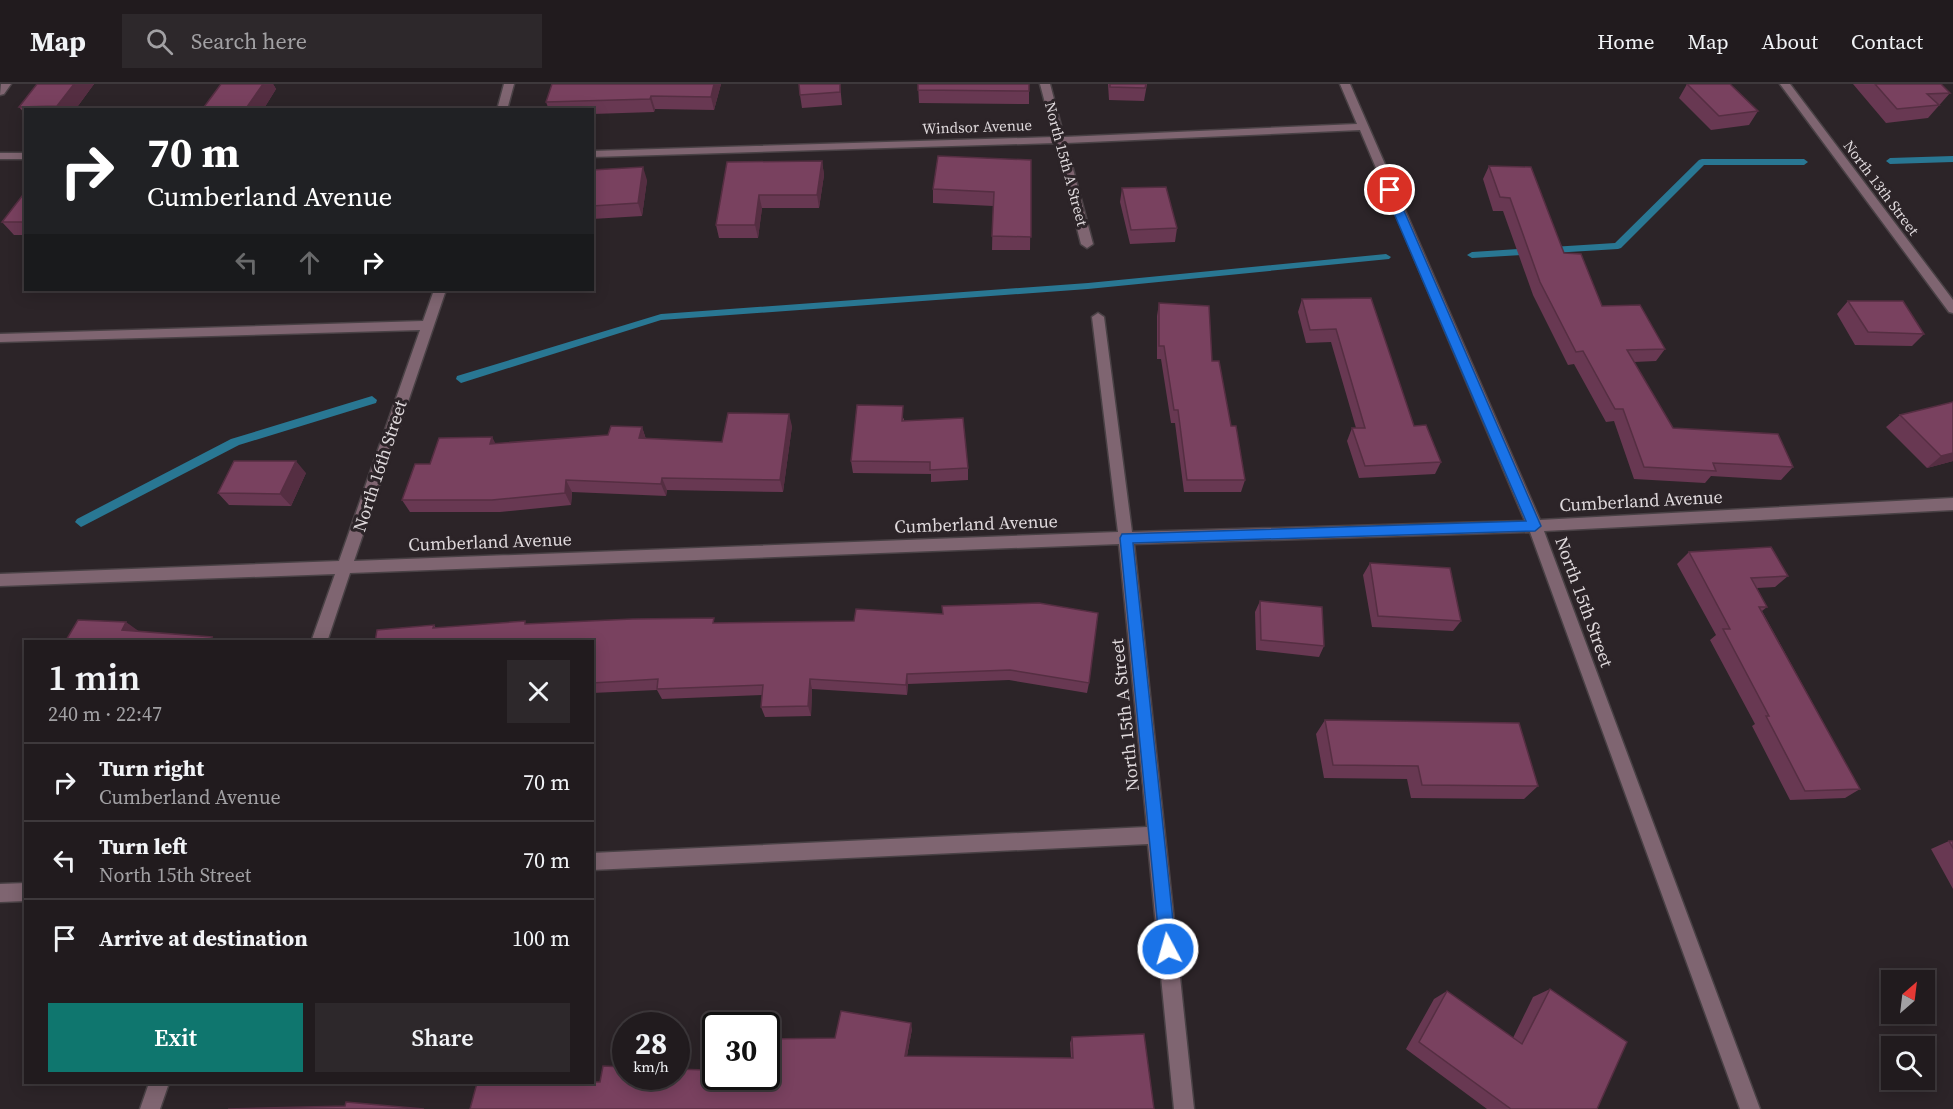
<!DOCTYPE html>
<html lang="en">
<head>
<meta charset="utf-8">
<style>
  body { margin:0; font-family:"Source Serif 4",serif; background:#2d282b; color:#f1f3f6; height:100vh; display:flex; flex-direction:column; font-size:22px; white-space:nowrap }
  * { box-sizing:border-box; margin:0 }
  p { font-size:20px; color:#a2a1a4 }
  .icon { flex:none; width:33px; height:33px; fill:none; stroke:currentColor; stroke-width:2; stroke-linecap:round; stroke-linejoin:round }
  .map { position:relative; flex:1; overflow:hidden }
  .side { position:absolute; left:24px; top:556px; width:570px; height:444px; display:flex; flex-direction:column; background:#211b1e; border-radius:0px; box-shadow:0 3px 15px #0003,0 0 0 2px #3e393c }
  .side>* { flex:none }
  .top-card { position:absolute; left:24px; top:24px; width:570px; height:183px; border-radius:0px; box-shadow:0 3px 15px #0003,0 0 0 2px #3e393c; background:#202124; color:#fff; overflow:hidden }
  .needle { width:39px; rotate:28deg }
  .controls { position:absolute; left:1881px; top:886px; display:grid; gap:12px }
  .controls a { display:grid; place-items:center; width:54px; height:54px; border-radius:0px; background:#211b1e; box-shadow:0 3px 15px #0003,0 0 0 2px #3e393c; font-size:30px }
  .speed { position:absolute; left:612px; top:928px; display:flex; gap:12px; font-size:30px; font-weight:700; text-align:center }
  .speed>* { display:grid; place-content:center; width:78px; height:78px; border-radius:50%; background:#211b1e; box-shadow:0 3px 15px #0003,0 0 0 2px #3e393c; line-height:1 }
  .speed small { font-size:15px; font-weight:400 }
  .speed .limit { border:3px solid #111; border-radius:9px; background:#fff; color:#111 }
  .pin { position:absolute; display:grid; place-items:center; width:51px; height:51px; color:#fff; margin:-26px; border:3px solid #fff; border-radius:50%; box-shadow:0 2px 6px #0007 }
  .me { position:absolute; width:66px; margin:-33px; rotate:354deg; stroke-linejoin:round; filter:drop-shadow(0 0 4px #0008) }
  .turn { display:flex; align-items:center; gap:21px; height:126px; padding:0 24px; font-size:27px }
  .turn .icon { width:78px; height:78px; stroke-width:2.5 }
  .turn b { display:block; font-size:42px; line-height:51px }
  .lanes { display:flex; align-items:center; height:57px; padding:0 24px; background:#0003; justify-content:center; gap:30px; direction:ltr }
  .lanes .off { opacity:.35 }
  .round { display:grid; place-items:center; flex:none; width:63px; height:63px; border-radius:0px; background:#2d282b }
  .headline { display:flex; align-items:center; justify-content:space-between; height:102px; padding:0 24px }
  h1 { font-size:36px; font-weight:600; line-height:45px }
  .action { display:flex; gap:12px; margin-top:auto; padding:12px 24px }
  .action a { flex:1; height:69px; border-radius:0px; background:#0f766e; color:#fff; font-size:24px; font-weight:600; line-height:69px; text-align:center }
  .action a+a { background:#2d282b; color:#f1f3f6 }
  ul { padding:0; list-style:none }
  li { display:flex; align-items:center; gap:18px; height:78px; padding:0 24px; border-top:2px solid #3e393c }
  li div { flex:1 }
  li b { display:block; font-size:22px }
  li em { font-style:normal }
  header { display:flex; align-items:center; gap:36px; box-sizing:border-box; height:84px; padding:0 30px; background:#211b1e; border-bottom:2px solid #3e393c }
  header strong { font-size:28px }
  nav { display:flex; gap:33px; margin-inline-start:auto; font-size:21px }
  .search { width:420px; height:54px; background:#2d282b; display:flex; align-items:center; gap:15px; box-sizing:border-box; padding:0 21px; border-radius:0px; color:#a2a1a4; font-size:22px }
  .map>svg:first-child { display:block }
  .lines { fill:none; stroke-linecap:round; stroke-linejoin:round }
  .stream { fill:#297793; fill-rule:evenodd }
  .minor-casing { stroke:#494145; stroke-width:3 }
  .minor { fill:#7f6571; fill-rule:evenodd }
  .wall { fill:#683852 }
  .shaded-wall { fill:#552e42 }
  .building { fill:#79415f; stroke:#552e42; stroke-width:1.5 }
  .route { fill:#1a73e8; stroke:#114b97; stroke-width:1.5 }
  .labels { text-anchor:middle; stroke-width:6; stroke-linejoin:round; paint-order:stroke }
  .far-street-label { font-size:15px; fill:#dfd9dc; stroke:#2c2428 }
  .street-label { font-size:18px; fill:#dfd9dc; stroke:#2c2428 }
</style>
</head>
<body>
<header>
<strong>Map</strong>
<div class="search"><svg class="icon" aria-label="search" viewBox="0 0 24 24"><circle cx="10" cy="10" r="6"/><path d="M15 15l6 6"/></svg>Search here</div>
<nav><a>Home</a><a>Map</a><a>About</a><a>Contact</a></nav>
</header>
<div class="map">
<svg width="1953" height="1025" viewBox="0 0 1953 1025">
  <rect width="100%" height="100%" fill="#2c2428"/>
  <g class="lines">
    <path class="stream" d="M1953,72V78L1890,80L1886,77L1890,74Z
      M1702,75H1804L1808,78L1804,81H1704L1621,164L1618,165L1472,174L1467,171L1472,168L1615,159L1699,76Z
      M1386,170L1391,173L1389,175L1088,205L661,236L461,299L456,295L457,292L661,230L1088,199Z
      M372,312L377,316L376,319L239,361L85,441L81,443L75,438L77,435L231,355Z"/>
    <defs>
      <path id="minor" d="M11,0L4,10L0,11L1,0Z
        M504,0H514L507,26H497Z
        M1040,0H1050L1064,53L1357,40L1340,0H1350L1540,436L1953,414V426L1544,447L1760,1025H1740L1530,448L1134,460L1194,1025H1174L1148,760L592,786V769L1147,743L1119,460L350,489L327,558H311L335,490L0,502V490L339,477L420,246L0,258V250L423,237L434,206H446L354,477L1118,448L1092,233L1098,229L1104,233L1132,448L1525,437L1360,46L1066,59L1093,160L1087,164L1081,160L1055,59L592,73V67L1054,53Z
        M1780,0H1790L1953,216V229L1949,228Z
        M0,69H26V75H0Z
        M26,799V817L0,818V800Z
        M149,999H169L160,1025H140Z"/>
    </defs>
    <use href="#minor" class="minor-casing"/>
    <use href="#minor" class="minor"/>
  </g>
  <path class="wall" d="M37,0H94L75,26H26V31L19,23Z
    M221,0H273L276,5L263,26H206L204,23Z
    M552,0H721L714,26L655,25L654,28L592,30V26H549L546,18Z
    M840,0L842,21L802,24L800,11Z
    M918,0H1029V20L919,19Z
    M1108,0H1147L1144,17L1109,16Z
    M1687,0L1758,27L1749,41L1711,46L1679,14Z
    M1853,0H1941L1950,9L1928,34L1886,39Z
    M1031,76L1030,166H992L993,122L933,119V105Z
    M822,77L824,91L819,124H762L758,154H719L716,141L727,78Z
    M1489,82L1564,169L1602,222L1665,265L1656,277L1634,278L1673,344L1793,383L1781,396L1711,392L1705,399L1634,395L1614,337L1606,338L1574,280L1568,281L1533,211L1503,127H1493L1483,95Z
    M592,86L647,96L642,132L592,135Z
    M1122,104L1177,144L1175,158L1130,160L1120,118Z
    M26,107V151H14L2,138Z
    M1371,214L1414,342L1441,378L1435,390L1359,394L1347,357L1352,344H1356L1331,258L1306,259L1298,228L1302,215Z
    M1848,217L1924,250L1912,262L1855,261L1837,230Z
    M1159,219L1212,277L1231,342L1245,396L1241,408H1184L1175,339H1171L1161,275H1157V232Z
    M1900,331L1953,377L1927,384L1886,343Z
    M904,334V337L968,384V396L931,398V390L853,389L851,377Z
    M792,342L783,408L667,406L666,412L572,408L571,421L500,428H410L402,416L430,380L492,353L495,360L608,351L642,343L646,355L722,358Z
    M306,389L291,422L229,421L218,409Z
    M1689,468L1788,492L1775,503L1757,504L1767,523L1762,527L1860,705L1845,714L1790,716L1752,642L1755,640L1710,556L1716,551L1677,480Z
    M1370,479L1461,537L1453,547L1372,543L1363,491Z
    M1260,517L1324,562L1319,573L1256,566L1255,528Z
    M854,537L1089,599L1087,609L1009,596L908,600L907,611L812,605L811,632L765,633L761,623L762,611L662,615L657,606L592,609V558H375L434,541L436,544L527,540L716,539Z
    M1325,636L1538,702L1524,715L1411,714L1407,695L1324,694L1316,650Z
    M1949,757H1953V805L1931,765Z
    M1550,905L1597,1025H1487L1406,965L1434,915L1447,907L1513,954L1533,913Z
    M912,945L907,972L1071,974L1070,959L1072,953L1154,1025L600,998L706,986L835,954Z"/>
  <path class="shaded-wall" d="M74,0H94L75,26H60L57,22Z
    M263,0H273L276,5L263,26H249L247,23Z
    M714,0H721L714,26L711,13Z
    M651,12L655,25L654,28L650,15Z
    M822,77L824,91L819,124L817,111Z
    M643,83L647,96L642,132L638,119Z
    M759,111L762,124L758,154L755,141Z
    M789,330L792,342L783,408L780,396Z
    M642,343L646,356L639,354Z
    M492,353L499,366L490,360Z
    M1953,369V377L1927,384L1941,372Z
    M296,377L306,389L291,422L280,410Z
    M662,394L667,406L666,412L661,400Z
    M566,396L572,408L571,421L565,409Z
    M126,538L140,548L122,546Z
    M212,553L219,558H209Z
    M907,590L908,600L907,611L906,601Z
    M810,595L812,605L811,632L808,622Z
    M911,939L912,945L906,977L905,972Z"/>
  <path class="building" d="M37,0H74L57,22L19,23Z
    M221,0H263L247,23H204Z
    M552,0H714L711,13L651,12L650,15L546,18Z
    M799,0H840V8L800,11Z
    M918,0H1029V7L918,6Z
    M1110,0H1146L1145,4L1110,3Z
    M1687,0H1730L1758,27L1719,32Z
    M1875,0H1941L1950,9L1927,10L1939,21L1897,25Z
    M938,72L1031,76V153L992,152L994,108L933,105Z
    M822,77L817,111H759L755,141H716L727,78Z
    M1489,82L1531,83L1564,169L1581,170L1602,222L1640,221L1665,265L1627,266L1673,344L1778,350L1793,383L1713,379L1716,387L1644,383L1623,325H1615L1583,267L1576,268L1540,198L1510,114L1500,113Z
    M643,83L638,119L592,122V86Z
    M1166,103L1177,144L1131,146L1122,104Z
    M26,107V138H2Z
    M1371,214L1414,342L1426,341L1441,378L1365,382L1352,344H1365L1336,245L1310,246L1302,215Z
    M1848,217H1903L1924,250L1868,248Z
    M1159,219L1209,222L1212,277H1219L1231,342H1236L1245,396H1187L1178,326H1174L1164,262H1159Z
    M1953,318V369L1941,372L1900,331Z
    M857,321L903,322L902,337L963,334L968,384L930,386V378L851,377Z
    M728,329L789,330L780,396L662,394L661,400L566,396L565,409L492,416H402L415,380H430L439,354L492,353L490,360L608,351L611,342L642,343L639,354L722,358Z
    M234,377H296L280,410L218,409Z
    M1771,463L1788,492L1751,494L1767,523H1759L1860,705L1805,707L1766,632H1769L1723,545H1730L1689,468Z
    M1370,479L1450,484L1461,537L1378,532Z
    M1260,517L1322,523L1324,562L1261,556Z
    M1039,519L1098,529L1089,599L1010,586L907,590L906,601L810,595L808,622L761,623L763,601L657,605L658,595L592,599V558H375L377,546L434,541L433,544L525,537V540L632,535L714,534L713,539L854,537L856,525L943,530L942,522Z
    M78,536L126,538L122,546L212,553L209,558H65Z
    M1325,636L1519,639L1538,702L1422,701L1418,682L1333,681Z
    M1949,757H1953V764Z
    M1550,905L1627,958L1597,1025H1511L1419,958L1447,907L1522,960Z
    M841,927L911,939L905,972L1073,974L1072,953L1144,950L1154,1025H470L477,999H592V998H600L603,982L626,983V993H676V985L706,986L710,955H716V993H766V955L835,954Z
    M346,1018L424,1025H228L345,1022Z"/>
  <path class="route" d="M1386,103L1395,106L1541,442L1535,447L1133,459L1176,865L1174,871L1168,873L1162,871L1160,865L1120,454L1122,450L1526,437L1384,106Z"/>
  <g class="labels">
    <g class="far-street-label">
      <text transform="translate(977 43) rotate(-2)" y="5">Windsor Avenue</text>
      <text transform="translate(1066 80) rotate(75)" y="5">North 15th A Street</text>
      <text transform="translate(1881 104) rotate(53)" y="5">North 13th Street</text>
    </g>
    <g class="street-label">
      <text transform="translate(380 382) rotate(-72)" y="6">North 16th Street</text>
      <text transform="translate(1641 417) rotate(-3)" y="6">Cumberland Avenue</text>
      <text transform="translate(976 440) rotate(-2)" y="6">Cumberland Avenue</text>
      <text transform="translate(490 458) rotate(-2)" y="6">Cumberland Avenue</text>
      <text transform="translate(1584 518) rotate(70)" y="6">North 15th Street</text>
      <text transform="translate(1125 631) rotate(-96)" y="6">North 15th A Street</text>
    </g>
  </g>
</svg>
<div class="controls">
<a><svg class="needle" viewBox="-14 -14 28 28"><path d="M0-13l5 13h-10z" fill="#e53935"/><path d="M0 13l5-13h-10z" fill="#a2a1a4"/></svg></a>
<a><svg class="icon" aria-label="search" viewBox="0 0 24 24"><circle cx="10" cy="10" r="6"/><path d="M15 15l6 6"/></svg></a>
</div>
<div class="speed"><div>28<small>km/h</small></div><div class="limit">30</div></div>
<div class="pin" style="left:1390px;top:106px;background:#d93025"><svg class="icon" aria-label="arrive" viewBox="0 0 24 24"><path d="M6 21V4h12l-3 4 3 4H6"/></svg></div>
<svg class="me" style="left:1168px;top:865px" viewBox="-20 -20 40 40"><circle r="17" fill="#1a73e8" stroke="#fff" stroke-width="3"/><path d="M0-11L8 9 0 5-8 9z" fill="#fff"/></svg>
<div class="top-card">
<div class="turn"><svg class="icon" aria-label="right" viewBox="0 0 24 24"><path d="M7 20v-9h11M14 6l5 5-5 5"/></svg><div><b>70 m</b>Cumberland Avenue</div></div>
<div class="lanes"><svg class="icon off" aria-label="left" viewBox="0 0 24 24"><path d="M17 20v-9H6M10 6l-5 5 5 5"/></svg><svg class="icon off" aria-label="ahead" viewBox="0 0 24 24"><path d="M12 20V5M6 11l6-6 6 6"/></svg><svg class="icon" aria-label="right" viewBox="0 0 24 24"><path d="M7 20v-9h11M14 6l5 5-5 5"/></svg></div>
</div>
<section class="side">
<div class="headline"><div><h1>1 min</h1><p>240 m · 22:47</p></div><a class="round"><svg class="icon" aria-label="close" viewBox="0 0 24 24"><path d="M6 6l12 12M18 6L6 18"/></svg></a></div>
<ul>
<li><svg class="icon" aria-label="right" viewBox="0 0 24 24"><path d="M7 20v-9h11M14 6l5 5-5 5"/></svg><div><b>Turn right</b><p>Cumberland Avenue</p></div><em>70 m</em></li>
<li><svg class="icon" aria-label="left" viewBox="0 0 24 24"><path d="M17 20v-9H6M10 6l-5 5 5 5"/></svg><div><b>Turn left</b><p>North 15th Street</p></div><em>70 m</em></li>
<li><svg class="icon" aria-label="arrive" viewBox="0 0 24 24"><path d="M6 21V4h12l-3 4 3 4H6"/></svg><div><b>Arrive at destination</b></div><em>100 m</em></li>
</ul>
<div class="action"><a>Exit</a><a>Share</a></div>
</section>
</div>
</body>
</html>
